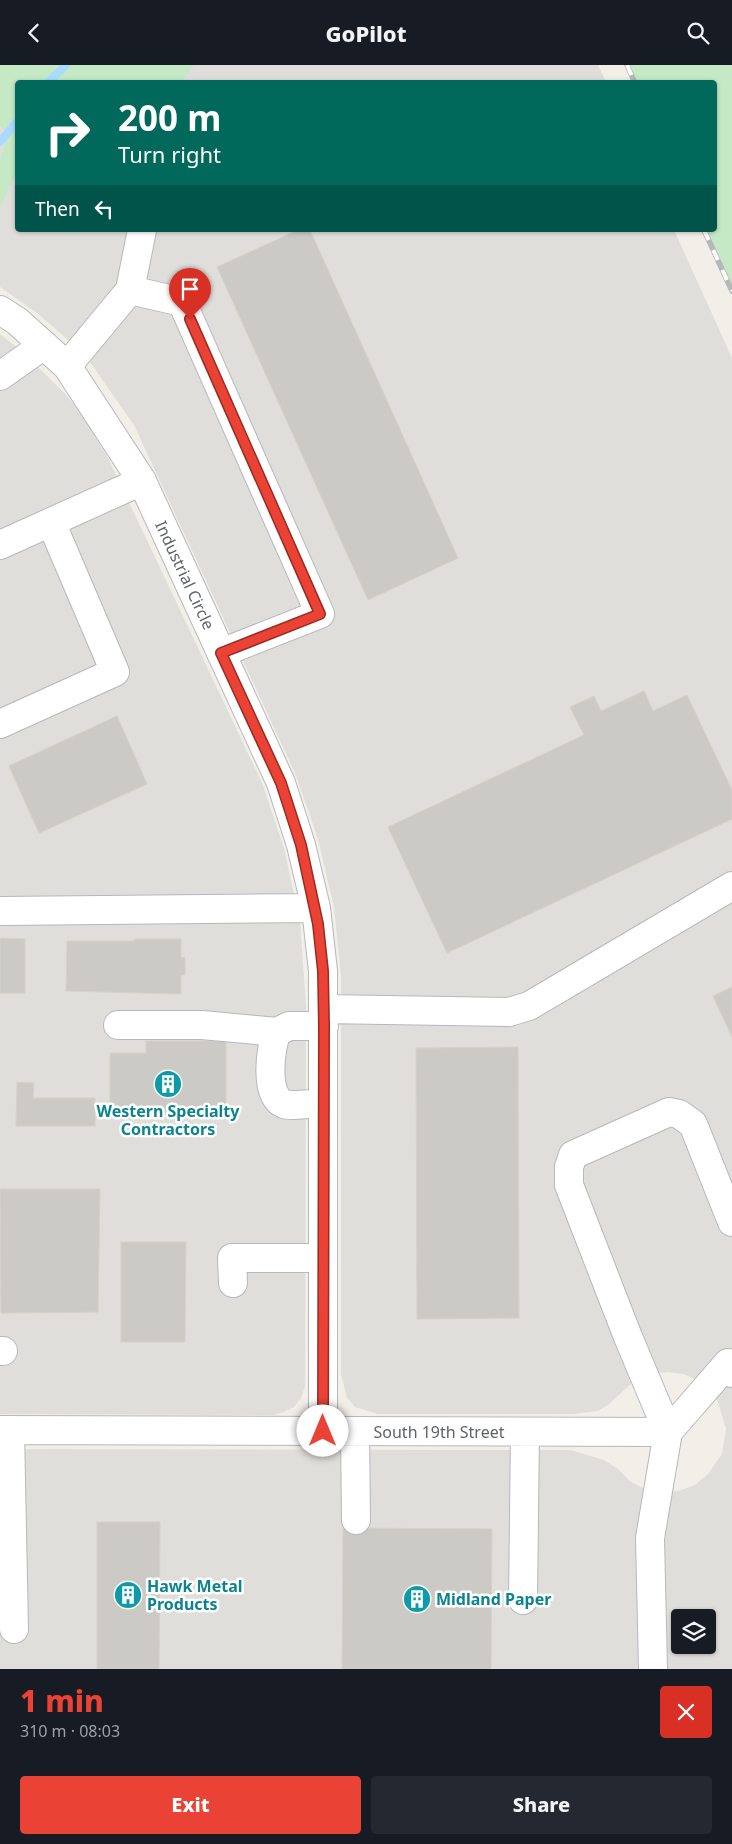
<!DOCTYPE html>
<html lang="en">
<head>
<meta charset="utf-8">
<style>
  body { margin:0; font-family:"Noto Sans",sans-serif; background:#242831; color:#f1f3f6; height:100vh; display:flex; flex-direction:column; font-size:19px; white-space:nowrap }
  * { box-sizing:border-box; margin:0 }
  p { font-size:16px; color:#9ea1a6 }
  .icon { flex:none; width:28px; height:28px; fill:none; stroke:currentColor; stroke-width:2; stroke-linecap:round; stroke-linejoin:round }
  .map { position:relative; height:1604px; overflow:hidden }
  .side { display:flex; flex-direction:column; background:#171b24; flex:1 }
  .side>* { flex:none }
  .banner { position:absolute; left:15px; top:15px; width:702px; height:152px; border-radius:5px; box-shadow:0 1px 4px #0004; background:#00695c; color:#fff; overflow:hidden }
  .buttons { position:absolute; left:671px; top:1544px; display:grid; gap:10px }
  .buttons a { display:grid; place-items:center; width:45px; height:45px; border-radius:5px; background:#171b24; box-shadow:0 1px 4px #0004; font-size:25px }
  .pin { position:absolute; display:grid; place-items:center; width:42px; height:42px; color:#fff; margin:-51px -21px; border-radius:50% 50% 50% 0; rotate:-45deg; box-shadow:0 0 5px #0007 }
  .pin .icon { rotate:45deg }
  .me { position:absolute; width:55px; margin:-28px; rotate:0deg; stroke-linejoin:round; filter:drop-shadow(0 0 4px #0008) }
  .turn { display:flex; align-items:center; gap:18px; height:105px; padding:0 20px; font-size:22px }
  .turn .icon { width:65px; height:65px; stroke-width:2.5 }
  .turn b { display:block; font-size:35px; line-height:42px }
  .then { display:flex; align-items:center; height:48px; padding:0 20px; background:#0003; gap:10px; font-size:19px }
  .round { display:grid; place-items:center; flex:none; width:52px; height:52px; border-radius:5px; background:#242831 }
  .head { display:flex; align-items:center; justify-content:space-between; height:85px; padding:0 20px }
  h1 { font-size:30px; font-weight:800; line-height:38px; color:#ea4335 }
  .primary-button { display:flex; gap:10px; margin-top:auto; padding:10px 20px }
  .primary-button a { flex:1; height:58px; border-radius:5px; background:#ea4335; color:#fff; font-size:20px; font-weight:800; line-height:58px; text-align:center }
  .primary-button a+a { background:#242831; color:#f1f3f6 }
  header { display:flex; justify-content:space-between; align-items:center; height:65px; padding:0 20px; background:#171b24; font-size:22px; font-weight:800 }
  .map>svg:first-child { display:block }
  .industrial { fill:#e0deda; fill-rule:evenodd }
  .green { fill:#c5e8c5 }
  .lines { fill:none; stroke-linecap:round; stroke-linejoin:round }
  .stream { stroke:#aadaff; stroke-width:8 }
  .building { fill:#cccac5; stroke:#d6d1c6 }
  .minor-casing { stroke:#b5b8bc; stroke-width:30 }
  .minor { stroke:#fff; stroke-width:28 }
  .rail-casing { stroke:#b6b7b8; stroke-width:5.5 }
  .rail { stroke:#fff; stroke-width:4; stroke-dasharray:11; stroke-linecap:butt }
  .route-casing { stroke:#982c22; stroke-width:12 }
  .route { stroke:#ea4335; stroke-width:9 }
  .labels { text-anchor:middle; stroke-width:5; stroke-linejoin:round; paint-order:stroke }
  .street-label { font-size:16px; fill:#5f6368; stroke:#fff }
  .culture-label { font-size:16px; font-weight:bold; fill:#0d838f; stroke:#fff; text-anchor:start }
</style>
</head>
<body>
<header><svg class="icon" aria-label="back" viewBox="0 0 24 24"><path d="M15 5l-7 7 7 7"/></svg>GoPilot<svg class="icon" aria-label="search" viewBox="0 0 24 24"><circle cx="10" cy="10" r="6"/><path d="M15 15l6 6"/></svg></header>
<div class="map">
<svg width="732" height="1604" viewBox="0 0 732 1604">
  <rect width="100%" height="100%" fill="#f1efe8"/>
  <path class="industrial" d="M0,0H598L606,17L18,18V165H674L732,293V1604H0V1384L570,1385L604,1395L618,1404L630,1416L645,1424L662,1427L679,1426L695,1420L708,1409L722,1389L726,1364L718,1337L709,1325L697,1315L683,1309L668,1307L651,1308L635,1315L608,1340L598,1346L573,1349H378L355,1342L347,1333L341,1309V911L334,842L318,774L295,708L134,360L92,300L66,273L37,248L0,222ZM680,1552H708V1580H680Z
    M0,269L24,288L67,331L82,350L108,393L262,718L284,783L300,857L306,941L305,1322L301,1333L294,1342L284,1347L273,1350L0,1349Z"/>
  <path class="green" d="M0,0H194L181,17L18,18L17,106L0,143V97L6,74L5,66L0,61Z
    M627,0H732V226L704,165H715V18L635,17Z"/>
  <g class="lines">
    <path class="stream" d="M47,18L66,0
      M0,77L18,55"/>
  </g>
  <path class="building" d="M298,165H310L458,493L368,535L217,202Z
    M644,626L653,646L687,630L732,725V754L447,888L388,762L584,670L570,642L594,631L601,646Z
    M117,651L147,719L39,768L9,701Z
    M0,873L25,874V928H0Z
    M134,874H181V893L185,892V910H181V929L66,926L67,876H134Z
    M732,922V972L713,931Z
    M146,976H226V1051L110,1050V988H146Z
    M518,982L519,1253L417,1254L416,983Z
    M17,1017L34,1018L33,1033H95V1061H16Z
    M0,1124H100L98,1247L1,1248Z
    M121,1177H186L185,1277H121Z
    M97,1457H160L159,1604H97Z
    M343,1463L492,1464L491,1604H342Z"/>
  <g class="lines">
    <defs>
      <path id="minor" d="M130,225L182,237L320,549L221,588
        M0,245L17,256L67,301L142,416L281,718L301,780L316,843L323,906V1366
        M67,301L130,225L142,165
        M0,311L44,280
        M0,480L142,416
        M0,659L115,607L51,457
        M0,846L316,843
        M323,944L509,947L529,941L732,821
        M118,960H202L277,967
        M323,1038C313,1038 294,1042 284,1039C264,1031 270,982 277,967L289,961H324
        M233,1218L232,1193H323
        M0,1286H3
        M0,1365L668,1367L628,1272L569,1120V1102L573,1090L669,1047L679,1049L693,1059L732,1157
        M10,1365L14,1564
        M355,1366L356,1455
        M523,1535L525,1367
        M653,1604L650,1473L668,1367L728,1298L732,1308"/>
    </defs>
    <use href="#minor" class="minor-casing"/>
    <use href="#minor" class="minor"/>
    <defs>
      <path id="rail" d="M627,0L635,18
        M704,165L732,226"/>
    </defs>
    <use href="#rail" class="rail-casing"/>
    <use href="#rail" class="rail"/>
  </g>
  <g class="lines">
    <defs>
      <path id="route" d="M190,254L320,549L221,588L281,718L301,780L318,859L323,906L324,961L323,1366"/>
    </defs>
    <use href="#route" class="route-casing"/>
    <use href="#route" class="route"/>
  </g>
  <defs>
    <symbol id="building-disc" viewBox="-11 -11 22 22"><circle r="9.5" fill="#0f9aa8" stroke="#fff"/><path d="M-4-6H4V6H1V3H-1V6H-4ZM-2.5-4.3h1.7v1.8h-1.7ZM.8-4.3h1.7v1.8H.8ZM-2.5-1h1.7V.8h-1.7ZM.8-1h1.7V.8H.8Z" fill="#fff"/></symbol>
  </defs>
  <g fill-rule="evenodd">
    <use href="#building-disc" x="152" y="1003" width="32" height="32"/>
    <use href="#building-disc" x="112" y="1514" width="32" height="32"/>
    <use href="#building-disc" x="401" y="1518" width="32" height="32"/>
  </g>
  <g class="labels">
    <g class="street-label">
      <text transform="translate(185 510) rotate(65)" y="6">Industrial Circle</text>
      <text x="439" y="1373">South 19th Street</text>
    </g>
    <g class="culture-label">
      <text x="168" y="1052" text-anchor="middle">Western Specialty<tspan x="168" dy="18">Contractors</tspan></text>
      <text x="147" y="1527">Hawk Metal<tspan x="147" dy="18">Products</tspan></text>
      <text x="436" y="1540">Midland Paper</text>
    </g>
  </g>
</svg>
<div class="buttons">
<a><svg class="icon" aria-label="layers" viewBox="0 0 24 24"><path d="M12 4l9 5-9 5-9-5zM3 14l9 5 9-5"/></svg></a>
</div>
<div class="pin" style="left:190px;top:254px;background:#d93025"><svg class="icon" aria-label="arrive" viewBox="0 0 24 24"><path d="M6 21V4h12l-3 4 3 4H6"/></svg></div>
<svg class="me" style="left:323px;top:1366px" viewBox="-20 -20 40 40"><circle r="19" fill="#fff"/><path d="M0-13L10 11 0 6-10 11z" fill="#ea4335"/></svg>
<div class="banner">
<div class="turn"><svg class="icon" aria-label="right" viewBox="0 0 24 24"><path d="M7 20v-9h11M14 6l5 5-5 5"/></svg><div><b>200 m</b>Turn right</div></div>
<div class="then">Then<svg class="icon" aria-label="left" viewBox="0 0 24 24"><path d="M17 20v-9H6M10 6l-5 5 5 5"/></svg></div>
</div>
</div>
<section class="side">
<div class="head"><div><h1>1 min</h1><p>310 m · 08:03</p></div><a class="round" style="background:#d93025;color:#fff"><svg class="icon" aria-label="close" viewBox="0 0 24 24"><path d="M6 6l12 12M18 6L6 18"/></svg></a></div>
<div class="primary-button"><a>Exit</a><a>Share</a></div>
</section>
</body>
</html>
